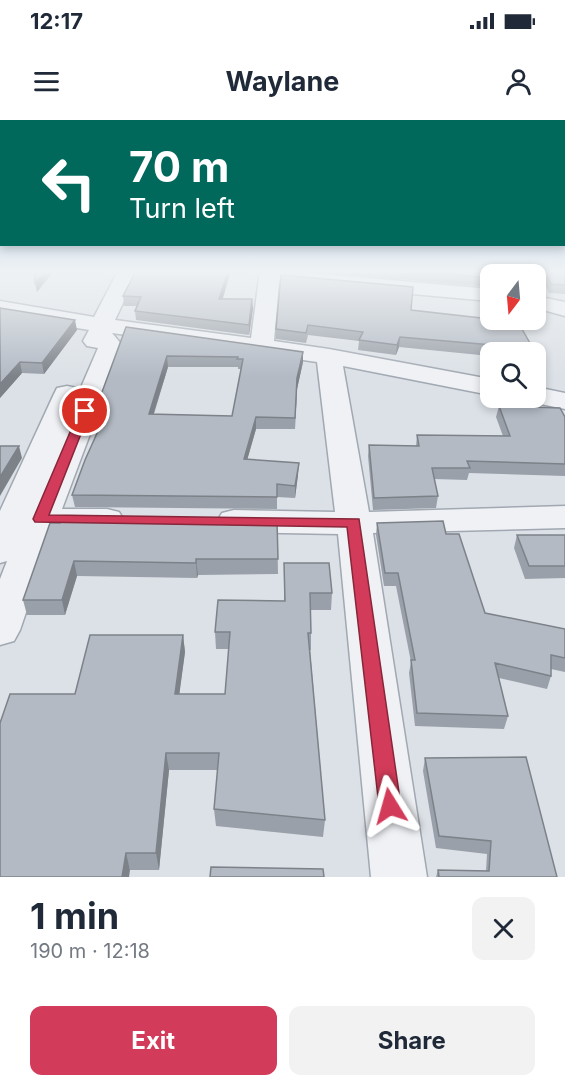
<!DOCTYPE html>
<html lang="en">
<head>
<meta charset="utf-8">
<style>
  body { margin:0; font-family:Inter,sans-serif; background:#f2f2f3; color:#1f2937; height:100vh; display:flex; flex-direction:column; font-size:22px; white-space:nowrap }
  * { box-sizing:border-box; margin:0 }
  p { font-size:20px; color:#747a83 }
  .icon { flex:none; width:33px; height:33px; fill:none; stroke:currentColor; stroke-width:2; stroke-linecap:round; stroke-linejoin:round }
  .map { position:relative; height:757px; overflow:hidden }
  .drawer { display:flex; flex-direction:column; background:#fff; flex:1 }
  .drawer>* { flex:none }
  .banner { position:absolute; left:0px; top:0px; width:566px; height:126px; box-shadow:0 3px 9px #0003; background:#00695c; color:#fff; overflow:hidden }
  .needle { width:39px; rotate:196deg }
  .controls { position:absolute; left:480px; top:144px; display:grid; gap:12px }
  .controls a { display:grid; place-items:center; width:66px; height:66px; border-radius:12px; background:#fff; box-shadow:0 3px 9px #0003; font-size:30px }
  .pin { position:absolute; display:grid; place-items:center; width:51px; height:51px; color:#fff; margin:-26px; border:3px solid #fff; border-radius:50%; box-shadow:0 2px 6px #0007 }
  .me { position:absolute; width:66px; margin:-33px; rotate:352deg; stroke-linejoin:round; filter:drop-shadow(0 0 4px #0008) }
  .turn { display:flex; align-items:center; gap:21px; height:126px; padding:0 30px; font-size:27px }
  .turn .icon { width:78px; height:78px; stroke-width:2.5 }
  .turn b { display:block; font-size:42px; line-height:51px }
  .round { display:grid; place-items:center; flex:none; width:63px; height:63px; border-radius:12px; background:#f2f2f3 }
  .head { display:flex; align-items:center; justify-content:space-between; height:102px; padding:0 30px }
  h1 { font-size:36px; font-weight:700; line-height:45px }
  .primary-button { display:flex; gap:12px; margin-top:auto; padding:12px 30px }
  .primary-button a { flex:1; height:69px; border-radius:12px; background:#d23b59; color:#fff; font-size:24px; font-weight:700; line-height:69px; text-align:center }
  .primary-button a+a { background:#f2f2f3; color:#1f2937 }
  .status { display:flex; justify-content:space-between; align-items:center; height:42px; padding:0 30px; background:#fff; direction:ltr }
  .status svg { height:16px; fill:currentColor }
  header { display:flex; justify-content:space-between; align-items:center; height:78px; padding:0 30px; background:#fff; font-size:27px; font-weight:700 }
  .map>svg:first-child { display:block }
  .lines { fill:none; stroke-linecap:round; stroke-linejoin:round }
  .minor-casing { stroke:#a1a8b1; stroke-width:3 }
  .minor { fill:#eff1f5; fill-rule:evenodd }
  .wall { fill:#9aa0a9; fill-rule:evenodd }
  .shaded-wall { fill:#7d8289 }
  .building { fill:#b3bac4; stroke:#7d8289; stroke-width:1.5; fill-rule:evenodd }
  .route { fill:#d23b59; stroke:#88263a; stroke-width:1.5 }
</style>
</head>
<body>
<div class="status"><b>12:17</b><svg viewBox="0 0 49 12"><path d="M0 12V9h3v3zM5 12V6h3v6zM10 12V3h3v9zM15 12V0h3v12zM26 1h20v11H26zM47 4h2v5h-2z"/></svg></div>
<header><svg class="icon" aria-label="menu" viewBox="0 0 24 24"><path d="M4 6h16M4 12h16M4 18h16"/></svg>Waylane<svg class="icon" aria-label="person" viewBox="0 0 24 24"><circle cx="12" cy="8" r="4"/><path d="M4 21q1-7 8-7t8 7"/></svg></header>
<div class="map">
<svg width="565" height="757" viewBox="0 0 565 757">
  <rect width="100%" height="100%" fill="#dce1e7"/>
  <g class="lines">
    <defs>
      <path id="minor" d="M118,151H138L115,200L251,218L260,151H289L490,169V181L279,162L274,221L329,229L490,259V275L343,246L369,392L565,386V408L373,413L427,757H371L338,414L234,412L222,409L217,401L222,393L234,390L335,392L317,242L112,213L123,226L62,389H107L119,392L124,400L119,408L107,411L54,410L20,510L14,521L0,525V459L7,441L0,443V391L54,274L57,268L67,266L77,268L79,272L98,228L87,226L83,221L89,210L0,195V181L94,197Z
        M536,176L565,182V196L536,188Z
        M536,267L565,273V289L526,281L524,278H536Z"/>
    </defs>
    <use href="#minor" class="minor-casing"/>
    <use href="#minor" class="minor"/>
  </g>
  <path class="wall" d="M304,151H516L490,154V167Z
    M539,151H565V174L549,173Z
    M123,176L252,179L253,189L249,215L136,200L135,191L137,186H124Z
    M0,188L77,210L44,254L22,253L0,278Z
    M411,190L535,232H490V244H489L490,236L399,227L396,235L358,230L359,221L308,215L306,223L276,219V209Z
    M126,207L303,242L297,269L295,309H256L247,340L298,355L295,378L277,377V389L75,387L72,375L102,303H97L95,291ZM168,247H238V249H241L232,296L154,294Z
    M536,233L539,239L536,250Z
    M499,286L565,297V356L469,353L467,360L434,359L438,376L436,388L373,390L368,336L369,325L416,326L417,315L503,316L496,297Z
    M277,401L278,454L198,455L197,458L77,456L65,495H27L23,480L50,403Z
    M377,403L446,414L485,493L565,509V552L551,549V556L547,569L499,558L508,596L504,609L415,606L409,553L411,542L396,466H384L376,415Z
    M517,415H565V458L525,459L514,428Z
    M284,443L332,473L331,490H310L311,513V530H310L325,700L323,717L216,706L214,689L218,650H169L159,750H130L75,574L183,515L185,532L179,574H225L229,529H216L215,512L284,481Z
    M425,638L557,757H436L438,750L486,751L487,734L436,728L423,651Z"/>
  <path class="shaded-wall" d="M46,151H54L37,172L35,163Z
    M228,151H231L220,188L219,179Z
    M252,179L253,189L249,215V205Z
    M75,200L77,210L44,254L42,243Z
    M400,217L399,227L396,235L397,225Z
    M303,232V242L297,269L295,309L297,258Z
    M167,236L168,247L150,305L149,294Z
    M20,242L22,253L0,278V264Z
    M256,297V309L244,351V339Z
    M19,326L22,338L0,376V357Z
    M299,343L298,355L295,378V366Z
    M196,439L198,455L197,458L196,443Z
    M74,441L77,456L65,495L62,480Z
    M183,515L185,532L177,592L175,574Z
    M166,633L169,650L159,750L156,733Z
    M126,733L130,750L129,757H122Z"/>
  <path class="building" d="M35,151H46L35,163Z
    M136,151H228L219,179H252L249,205L135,191L141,177L123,176Z
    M406,151H516L515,154H490V158Z
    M545,151H565V165L551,164Z
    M281,155L413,167L411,190L490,199V200L518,202L535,232H491L492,225L400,217L397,225L359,220L363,212L308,205L306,213L276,209Z
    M0,188L75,200L42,243L20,242L0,264Z
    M126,207L303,232L297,258L295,298L256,297L244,339L299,343L295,366L277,364V377L72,375L85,340L107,291H95ZM167,236L238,237L237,239H243L232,296L149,294Z
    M499,286L560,288L565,297V344L467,341L470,348H432L438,376L374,378L369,325L419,326L417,315L510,316Z
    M0,326H19L0,357Z
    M62,398L277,401L278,439H196V443L74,441L62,480H23L50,403H60Z
    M443,401L446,414H459L485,493L565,509V538L551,535V556L495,543L508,596L417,593L411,540H415L398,453H385L377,403Z
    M517,415H565V446H529Z
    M284,443H329L332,473H310L311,513H308L325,700L214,689L219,633H166L156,733H126L122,757H0V603L10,574H75L90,515H183L175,574H225L230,512H215L218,480L285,481Z
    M526,637L557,757H439L438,750L489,751L491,721L439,716L425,638Z
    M211,747L323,749L324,757H210Z"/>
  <linearGradient id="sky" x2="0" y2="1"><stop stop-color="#87b3dc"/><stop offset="0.59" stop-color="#eff2f4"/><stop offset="1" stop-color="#eff2f4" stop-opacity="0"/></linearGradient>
  <rect width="565" height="257" fill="url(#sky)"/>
  <path class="route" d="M85,288L90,291L49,395L359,399L401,686L397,693L390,696L383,693L379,686L347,407L35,402L33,399L79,291Z"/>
</svg>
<div class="controls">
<a><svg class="needle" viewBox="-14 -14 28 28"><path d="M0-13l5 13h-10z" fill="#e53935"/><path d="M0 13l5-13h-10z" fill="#747a83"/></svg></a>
<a><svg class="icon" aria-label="search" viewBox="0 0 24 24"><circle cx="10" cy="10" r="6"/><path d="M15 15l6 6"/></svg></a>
</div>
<div class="pin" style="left:85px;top:291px;background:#d93025"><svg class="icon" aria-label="arrive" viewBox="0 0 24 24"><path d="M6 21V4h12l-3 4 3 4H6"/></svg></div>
<svg class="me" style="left:390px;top:686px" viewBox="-20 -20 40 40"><path d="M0-17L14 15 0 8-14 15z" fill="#d23b59" stroke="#fff" stroke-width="4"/></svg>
<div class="banner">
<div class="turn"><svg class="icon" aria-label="left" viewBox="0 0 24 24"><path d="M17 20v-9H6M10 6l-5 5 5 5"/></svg><div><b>70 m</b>Turn left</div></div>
</div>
</div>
<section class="drawer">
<div class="head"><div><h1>1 min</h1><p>190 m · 12:18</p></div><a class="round"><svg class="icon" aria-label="close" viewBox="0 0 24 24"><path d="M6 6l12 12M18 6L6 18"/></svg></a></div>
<div class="primary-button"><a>Exit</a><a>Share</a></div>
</section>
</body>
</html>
